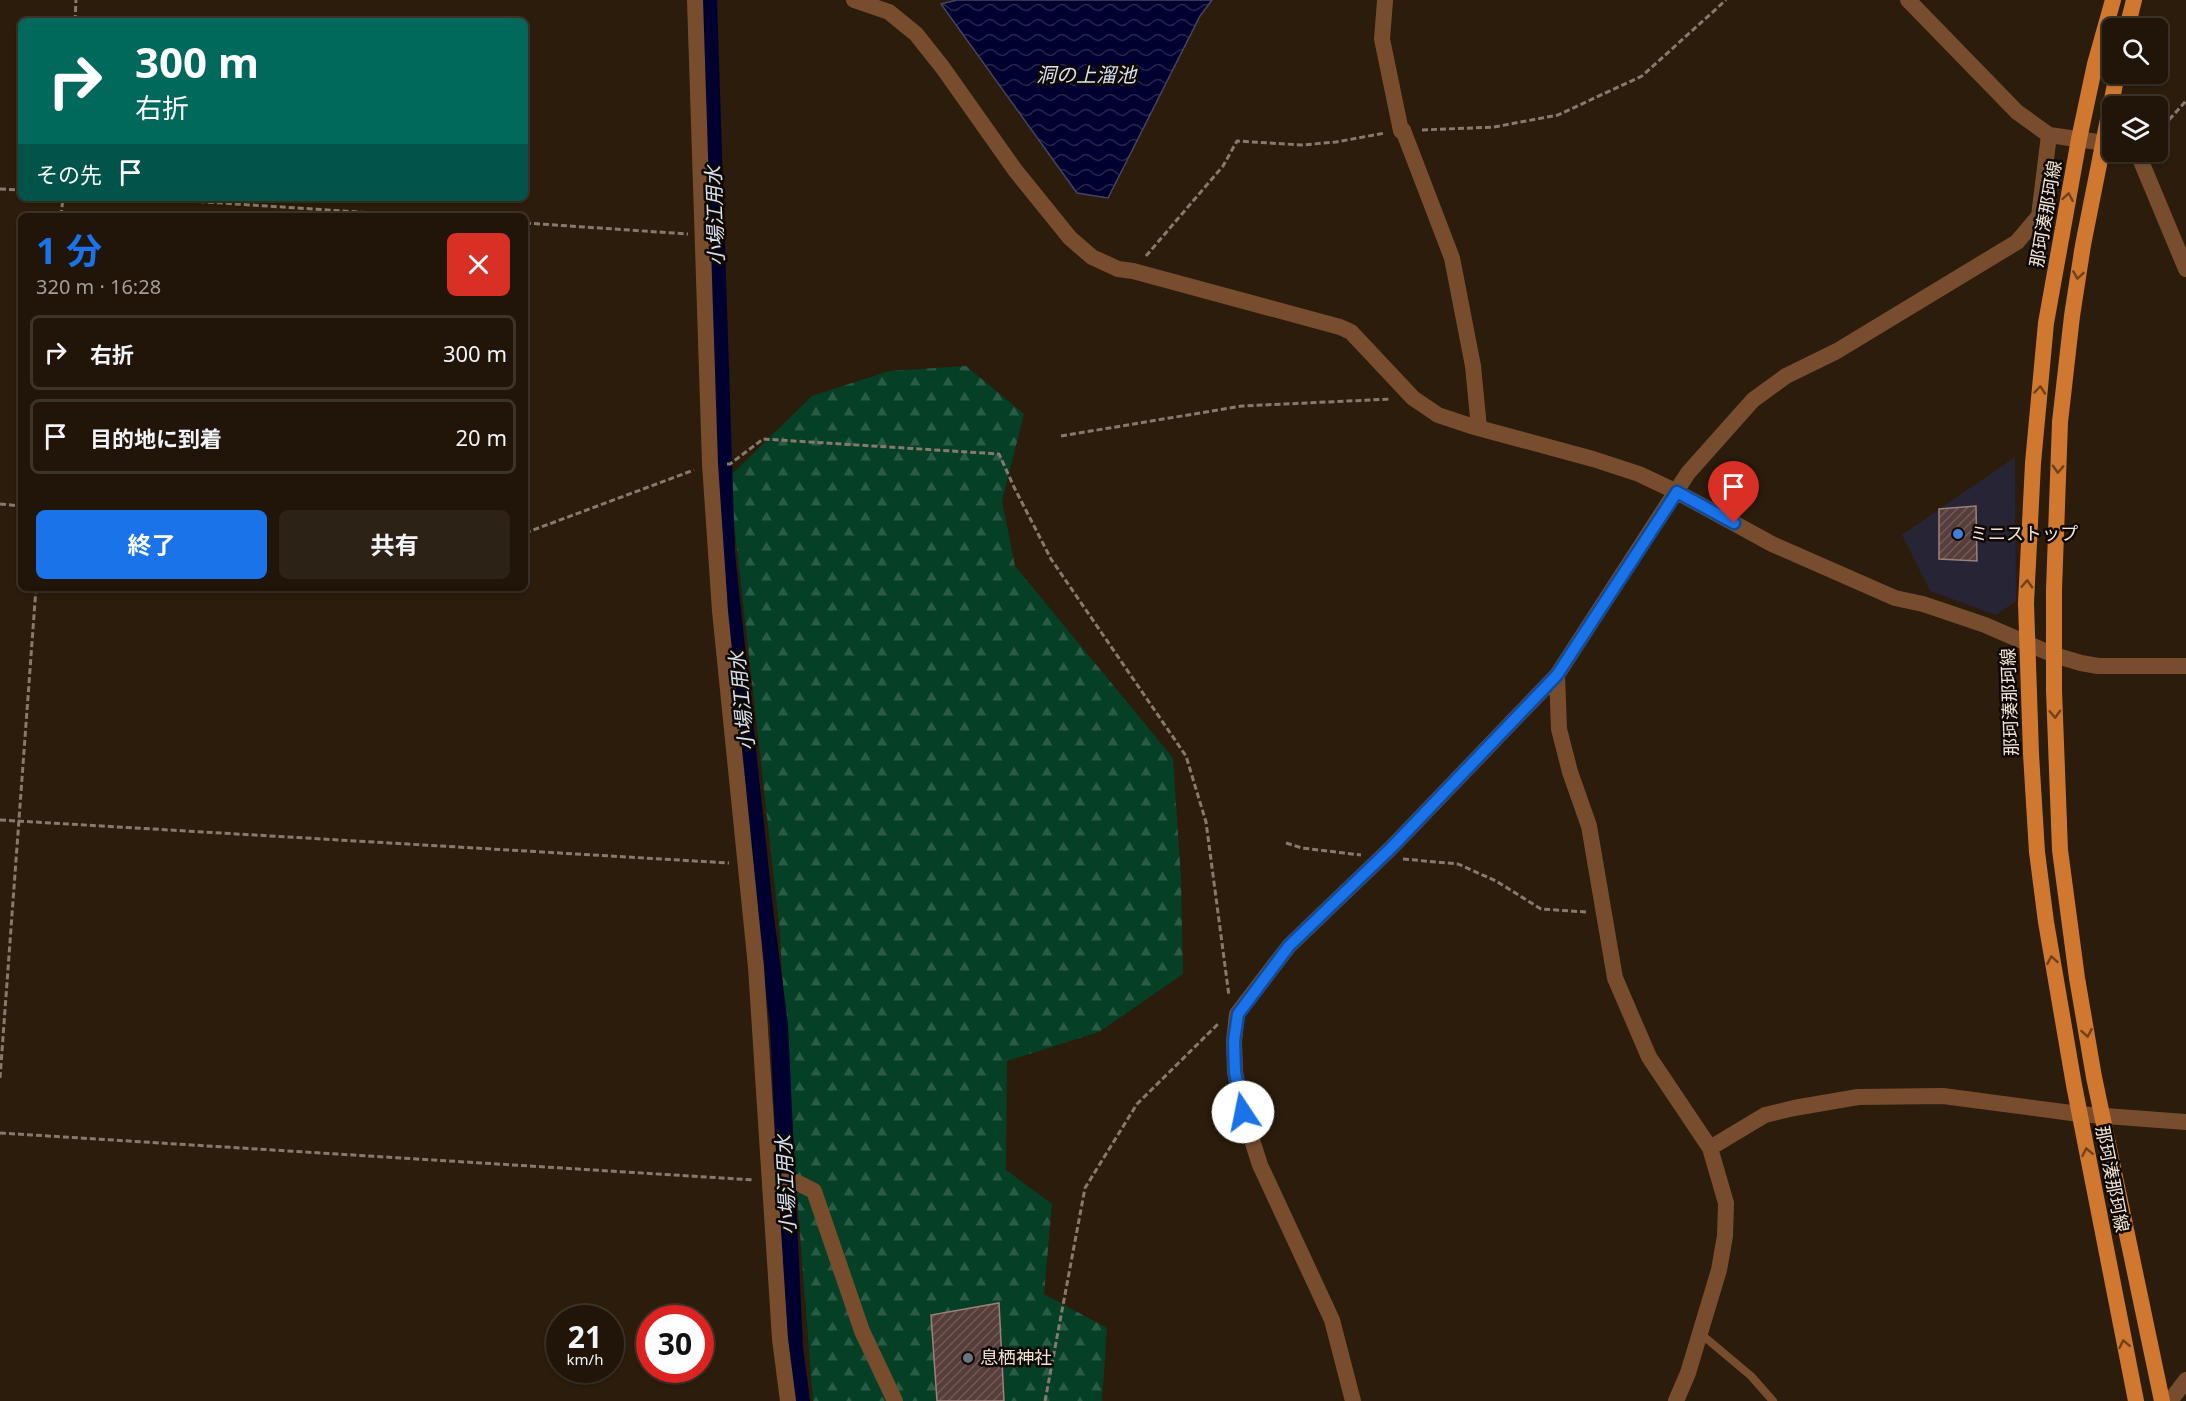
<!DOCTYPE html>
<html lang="ja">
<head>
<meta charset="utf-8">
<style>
  body { margin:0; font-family:"Noto Sans","Noto Sans JP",sans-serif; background:#2d2216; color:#f1f3f6; height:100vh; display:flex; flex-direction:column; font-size:22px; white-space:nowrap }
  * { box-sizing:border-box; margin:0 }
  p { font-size:20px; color:#a29f9c }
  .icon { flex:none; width:33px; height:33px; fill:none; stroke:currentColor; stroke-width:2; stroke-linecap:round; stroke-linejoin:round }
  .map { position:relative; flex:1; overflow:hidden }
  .drawer { position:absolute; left:18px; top:213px; width:510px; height:378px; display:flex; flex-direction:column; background:#201508; border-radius:9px; box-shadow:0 2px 4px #0004,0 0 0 2px #3d3429 }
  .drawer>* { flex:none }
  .banner { position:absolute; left:18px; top:18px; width:510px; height:183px; border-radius:9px; box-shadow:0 2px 4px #0004,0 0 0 2px #3d3429; background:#00695c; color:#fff; overflow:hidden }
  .tools { position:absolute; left:2102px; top:18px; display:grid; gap:12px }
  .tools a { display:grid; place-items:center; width:66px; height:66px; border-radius:9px; background:#201508; box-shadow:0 2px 4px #0004,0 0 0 2px #3d3429; font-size:30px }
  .speed { position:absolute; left:546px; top:1305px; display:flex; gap:12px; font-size:30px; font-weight:700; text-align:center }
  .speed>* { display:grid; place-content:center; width:78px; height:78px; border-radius:50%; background:#201508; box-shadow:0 2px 4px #0004,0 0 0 2px #3d3429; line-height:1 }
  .speed small { font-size:15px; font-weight:400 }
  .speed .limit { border:9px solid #d22; background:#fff; color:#111 }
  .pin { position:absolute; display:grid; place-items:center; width:51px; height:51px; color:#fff; margin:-62px -26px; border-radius:50% 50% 50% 0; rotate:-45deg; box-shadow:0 0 6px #0007 }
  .pin .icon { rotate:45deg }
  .me { position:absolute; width:66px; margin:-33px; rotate:349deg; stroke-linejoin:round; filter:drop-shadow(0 0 4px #0008) }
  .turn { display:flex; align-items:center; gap:21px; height:126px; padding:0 18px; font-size:27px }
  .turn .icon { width:78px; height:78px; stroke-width:2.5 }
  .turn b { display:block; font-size:42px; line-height:51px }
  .then { display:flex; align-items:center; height:57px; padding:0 18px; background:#0003; gap:12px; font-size:22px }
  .round { display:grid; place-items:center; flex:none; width:63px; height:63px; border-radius:9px; background:#2d2216 }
  .head { display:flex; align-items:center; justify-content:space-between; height:102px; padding:0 18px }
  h1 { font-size:36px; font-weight:700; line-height:45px; color:#1a73e8 }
  .button { display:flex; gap:12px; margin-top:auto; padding:12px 18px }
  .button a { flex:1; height:69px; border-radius:9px; background:#1a73e8; color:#fff; font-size:24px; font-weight:700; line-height:69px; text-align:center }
  .button a+a { background:#2d2216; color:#f1f3f6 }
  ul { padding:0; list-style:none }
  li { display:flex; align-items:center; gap:18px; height:75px; margin:0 12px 9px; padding:0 6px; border:3px solid #3d3429; border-radius:9px }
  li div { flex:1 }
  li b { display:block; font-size:22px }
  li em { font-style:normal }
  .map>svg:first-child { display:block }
  .commercial { fill:#272435 }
  .forest { fill:url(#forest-firs) }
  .water { fill:url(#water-waves); stroke:#474463; stroke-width:1.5 }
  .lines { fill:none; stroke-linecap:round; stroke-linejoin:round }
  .canal { stroke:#000030; stroke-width:18 }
  .building { fill:url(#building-hatch); stroke:#9d807c; stroke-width:1.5 }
  .path { stroke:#877a6c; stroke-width:3; stroke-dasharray:6 3; stroke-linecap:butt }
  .service { stroke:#784d2e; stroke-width:8 }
  .minor { stroke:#784d2e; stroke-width:16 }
  .primary { stroke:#d0782f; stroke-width:16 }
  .oneway { stroke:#704019 }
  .route-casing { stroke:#114b97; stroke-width:15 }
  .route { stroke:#1a73e8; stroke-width:10 }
  .shop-dot { fill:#3f7fe0; stroke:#0f0803; stroke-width:2 }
  .worship-dot { fill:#6b7280; stroke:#0f0803; stroke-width:2 }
  .labels { text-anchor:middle; stroke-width:5; stroke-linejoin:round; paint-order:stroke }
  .street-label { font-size:18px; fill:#eee4d9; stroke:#0f0803 }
  .poi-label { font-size:18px; fill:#eee4d9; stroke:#0f0803; text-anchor:start }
  .water-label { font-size:20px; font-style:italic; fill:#d6e1f2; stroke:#0f0803 }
</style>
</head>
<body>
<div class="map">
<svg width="2186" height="1401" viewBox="0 0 2186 1401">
  <defs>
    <pattern id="forest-firs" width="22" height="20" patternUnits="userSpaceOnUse" patternTransform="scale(1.5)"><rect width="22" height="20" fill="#043f26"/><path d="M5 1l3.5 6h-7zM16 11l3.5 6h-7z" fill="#295b45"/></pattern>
    <pattern id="water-waves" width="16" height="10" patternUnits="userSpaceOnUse" patternTransform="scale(1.5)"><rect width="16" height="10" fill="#000030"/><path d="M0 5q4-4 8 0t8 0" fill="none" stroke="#26254d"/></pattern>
    <pattern id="building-hatch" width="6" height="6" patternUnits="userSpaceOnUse" patternTransform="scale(1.5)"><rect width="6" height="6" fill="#573e3b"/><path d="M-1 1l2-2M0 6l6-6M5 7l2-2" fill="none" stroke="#6f5a57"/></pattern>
  </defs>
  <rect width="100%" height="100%" fill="#2b1c0b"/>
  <path class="commercial" d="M2015,457L2016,601L1996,615L1930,591L1902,535Z"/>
  <path class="forest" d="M966,366L1024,414L1002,501L1015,566L1173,758L1181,879L1183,974L1099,1032L1007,1061L1006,1170L1052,1204L1044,1294L1107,1328L1102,1401H813L798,1208L779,924L729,477L812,396L889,371Z"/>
  <path class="water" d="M957,0H1212L1200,16L1108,198L1077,193L941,4Z"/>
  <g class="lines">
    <path class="canal" d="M708,0L726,554L764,909L779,1025L794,1348L801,1401"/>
  </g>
  <path class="building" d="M1976,506L1977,561L1939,559V509Z
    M999,1303L1004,1401H937L931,1315Z"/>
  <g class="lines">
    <path class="path" d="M75,21L76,0
      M1422,130L1494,127L1558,115L1642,76L1726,0
      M2157,133L2186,101
      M0,189L21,190
      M145,198L419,216
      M61,216L63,198
      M525,223L688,234
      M1146,256L1223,166L1237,141L1302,145L1336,142L1385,133
      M1061,436L1242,406L1391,399
      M727,464H730L763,439L999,454L1014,487L1051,559L1186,756L1206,822L1229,996
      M0,504L21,506
      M525,533L694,470
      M0,820L729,863
      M1286,843L1302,848L1361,855
      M1403,859L1458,864L1496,881L1541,909L1586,912
      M0,1078L36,588
      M0,1133L754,1180
      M1045,1401L1085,1188L1137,1104L1219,1023"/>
    <path class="service" d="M1701,1334L1751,1376L1773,1401"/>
    <path class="minor" d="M695,0L710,464L720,611L756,967L780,1339L788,1401
      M854,0L889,12L916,34L943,68L1015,170L1070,238L1092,257L1118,269L1133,271L1340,327L1351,332L1413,398L1438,415L1471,426L1593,459L1639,474L1677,492L1772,544L1895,598L1923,604L1985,625L2054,655L2081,663L2098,666H2186
      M1908,0L2017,112L2049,135L2112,144
      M1385,1L1382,39L1401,131L1403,130L1452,258L1473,366L1479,428
      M2132,152L2138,154L2186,269
      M1557,675L1559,729L1570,772L1589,826L1615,978L1649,1057L1710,1148L1726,1203L1725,1236L1719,1270L1688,1373L1676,1401
      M1710,1148L1765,1115L1794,1108L1858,1097L1943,1096L2079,1114L2186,1122
      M771,1181L796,1182L814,1191L862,1331L895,1401
      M1353,1401L1332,1320L1260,1165L1243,1112L1235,1072L1234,1041L1237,1014L1289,946L1391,848L1557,675L1688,473L1753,400L1786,376L1837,351L2017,242L2039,216L2049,135
      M2170,1401L2186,1380"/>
    <path class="primary" d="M2113,0L2095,64L2079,139L2046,323L2033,463L2026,603L2031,754L2037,852L2046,922L2074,1085L2136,1401
      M2127,28L2134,0
      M2117,74L2083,245L2072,316L2060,422L2054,590V690L2060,850L2077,978L2094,1077L2162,1401"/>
  </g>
  <defs><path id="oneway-chevron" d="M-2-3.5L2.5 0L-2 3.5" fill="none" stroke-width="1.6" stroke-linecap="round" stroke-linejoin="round" transform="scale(1.5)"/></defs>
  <g class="oneway">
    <use href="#oneway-chevron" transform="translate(2068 197) rotate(-80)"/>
    <use href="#oneway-chevron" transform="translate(2078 275) rotate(99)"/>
    <use href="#oneway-chevron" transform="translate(2040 390) rotate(-85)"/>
    <use href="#oneway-chevron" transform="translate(2058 469) rotate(92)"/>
    <use href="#oneway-chevron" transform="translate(2027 584) rotate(-88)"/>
    <use href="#oneway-chevron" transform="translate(2055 714) rotate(88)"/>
    <use href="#oneway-chevron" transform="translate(2052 960) rotate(-100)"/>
    <use href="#oneway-chevron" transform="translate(2087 1033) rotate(80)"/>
    <use href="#oneway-chevron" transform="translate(2087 1152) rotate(-101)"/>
    <use href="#oneway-chevron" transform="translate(2124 1344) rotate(-101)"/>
  </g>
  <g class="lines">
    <defs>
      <path id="route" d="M1243,1112L1235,1072L1234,1041L1238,1014L1289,946L1391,848L1557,675L1677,492L1734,523"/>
    </defs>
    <use href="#route" class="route-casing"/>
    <use href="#route" class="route"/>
  </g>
  <circle class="shop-dot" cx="1958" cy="534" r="6"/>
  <circle class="worship-dot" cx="968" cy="1358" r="6"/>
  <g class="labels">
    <g class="street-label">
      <text transform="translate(2046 214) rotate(-80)" y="6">那珂湊那珂線</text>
      <text transform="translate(2010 702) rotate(-92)" y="6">那珂湊那珂線</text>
      <text transform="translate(2112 1179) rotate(79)" y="6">那珂湊那珂線</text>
    </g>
    <g class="poi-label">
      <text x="1970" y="540">ミニストップ</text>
      <text x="980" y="1364">息栖神社</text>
    </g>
    <g class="water-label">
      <text x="1086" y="82">洞の上溜池</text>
      <text transform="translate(715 216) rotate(-92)" y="7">小場江用水</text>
      <text transform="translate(742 701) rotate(-96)" y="7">小場江用水</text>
      <text transform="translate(786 1185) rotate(-93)" y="7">小場江用水</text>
    </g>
  </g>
</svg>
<div class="tools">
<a><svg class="icon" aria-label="search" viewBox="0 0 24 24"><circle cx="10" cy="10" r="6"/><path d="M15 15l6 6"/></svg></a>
<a><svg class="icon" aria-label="layers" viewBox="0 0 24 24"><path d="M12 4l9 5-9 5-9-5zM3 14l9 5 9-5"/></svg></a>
</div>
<div class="speed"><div>21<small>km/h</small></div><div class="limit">30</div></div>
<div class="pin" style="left:1734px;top:523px;background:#d93025"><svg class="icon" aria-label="arrive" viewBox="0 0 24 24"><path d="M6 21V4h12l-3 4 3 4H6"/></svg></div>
<svg class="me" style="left:1243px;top:1112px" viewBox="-20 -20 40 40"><circle r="19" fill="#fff"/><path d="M0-13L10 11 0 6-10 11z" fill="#1a73e8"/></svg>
<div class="banner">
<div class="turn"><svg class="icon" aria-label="right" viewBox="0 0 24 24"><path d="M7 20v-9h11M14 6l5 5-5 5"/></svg><div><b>300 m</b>右折</div></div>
<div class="then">その先<svg class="icon" aria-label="arrive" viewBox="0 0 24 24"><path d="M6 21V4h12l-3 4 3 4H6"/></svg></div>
</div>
<section class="drawer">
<div class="head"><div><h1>1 分</h1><p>320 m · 16:28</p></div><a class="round" style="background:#d93025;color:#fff"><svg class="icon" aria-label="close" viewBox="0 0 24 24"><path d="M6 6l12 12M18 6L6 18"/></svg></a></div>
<ul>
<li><svg class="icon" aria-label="right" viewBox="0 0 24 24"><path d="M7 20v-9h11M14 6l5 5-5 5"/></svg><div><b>右折</b></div><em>300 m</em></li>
<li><svg class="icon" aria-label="arrive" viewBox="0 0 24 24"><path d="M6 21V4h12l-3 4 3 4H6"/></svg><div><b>目的地に到着</b></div><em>20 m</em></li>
</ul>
<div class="button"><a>終了</a><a>共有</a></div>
</section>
</div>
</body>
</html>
